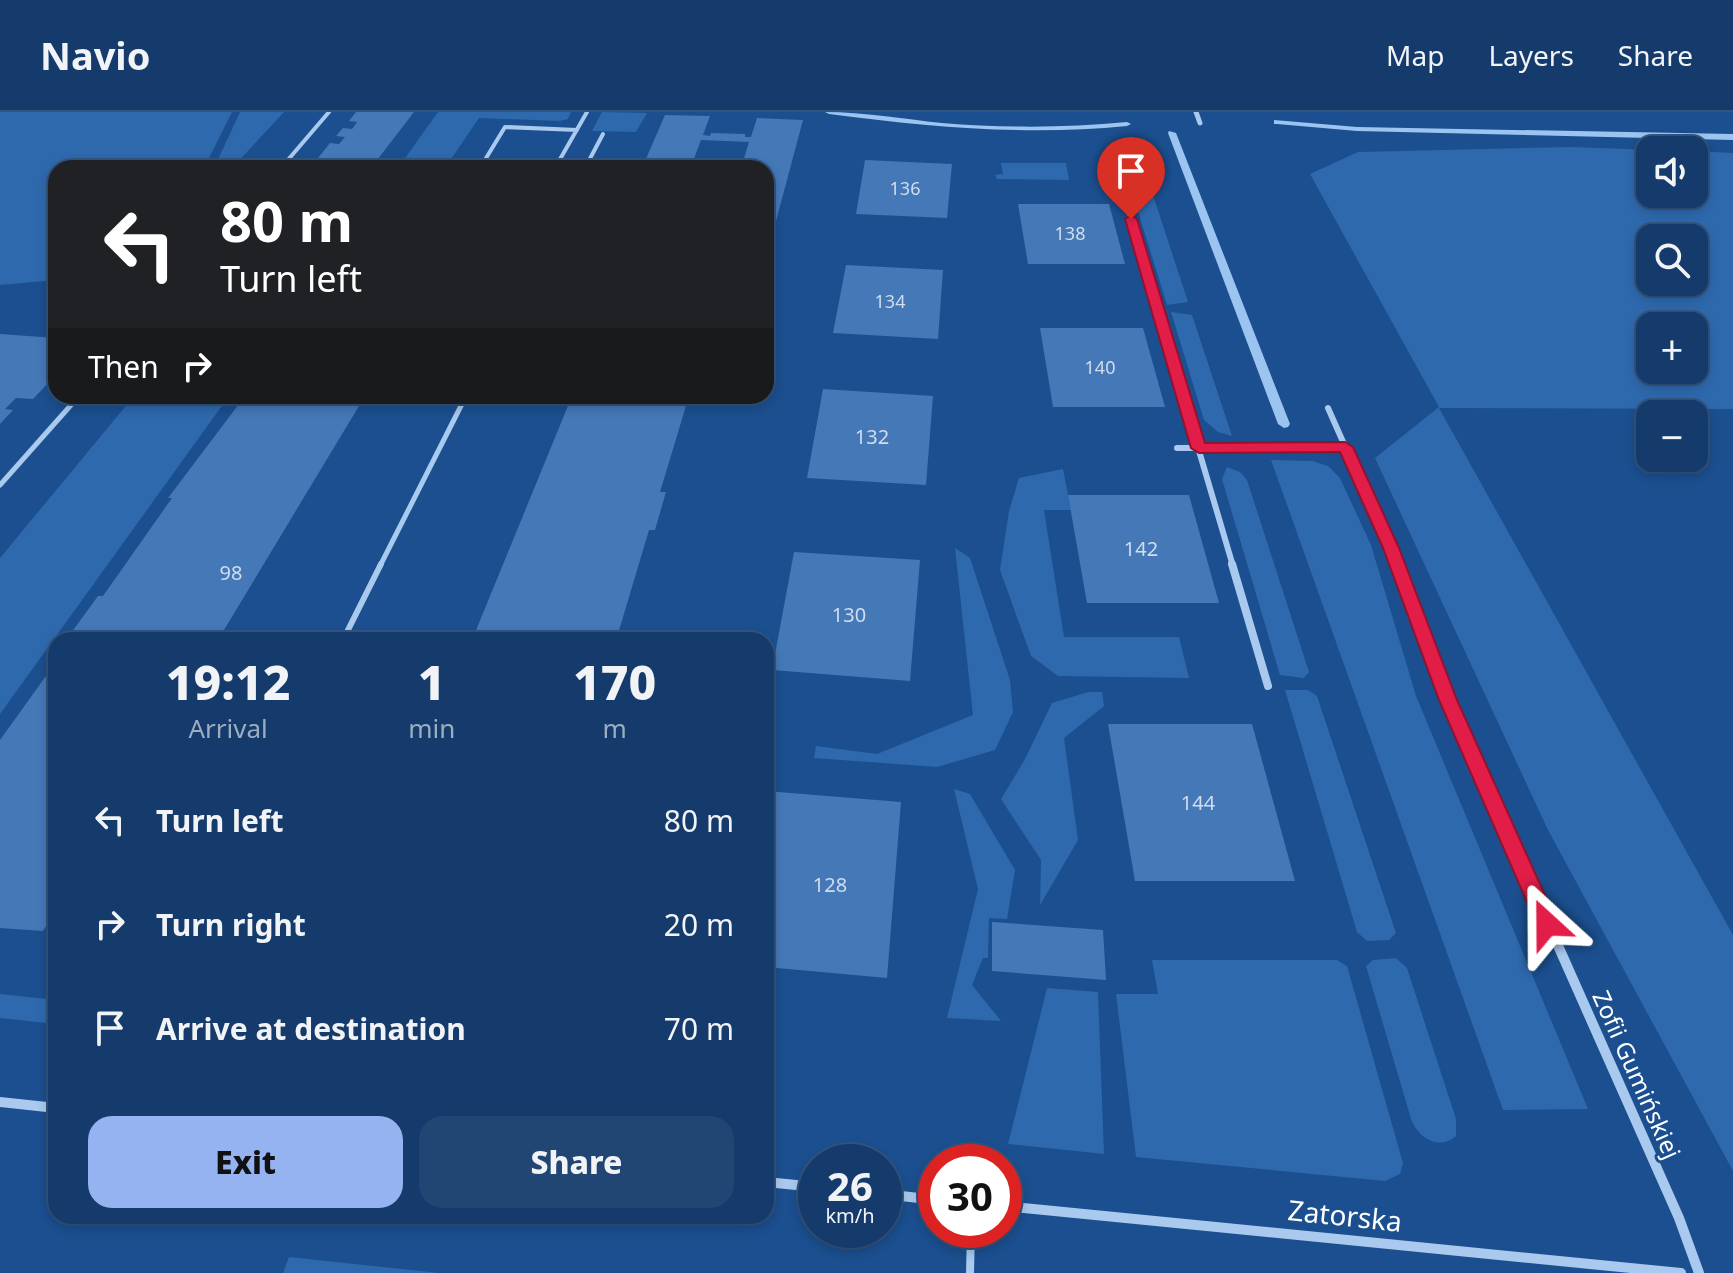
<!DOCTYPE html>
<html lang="en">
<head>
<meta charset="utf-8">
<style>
  body { margin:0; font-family:"Noto Sans",sans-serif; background:#214673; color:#f1f3f6; height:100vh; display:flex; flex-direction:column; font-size:30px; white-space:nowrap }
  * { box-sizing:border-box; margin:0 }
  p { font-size:26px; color:#9dadc1 }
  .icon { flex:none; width:44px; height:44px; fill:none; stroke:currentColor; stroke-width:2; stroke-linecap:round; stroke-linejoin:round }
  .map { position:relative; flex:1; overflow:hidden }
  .side { position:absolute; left:48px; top:520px; width:726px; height:592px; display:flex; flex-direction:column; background:#143b6b; border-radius:24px; box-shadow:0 4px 12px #0003,0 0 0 2px #33557e }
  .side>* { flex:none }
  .top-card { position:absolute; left:48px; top:48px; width:726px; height:244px; border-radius:24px; box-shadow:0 4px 12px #0003,0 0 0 2px #33557e; background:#202124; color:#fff; overflow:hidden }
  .controls { position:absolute; left:1636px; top:24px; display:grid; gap:16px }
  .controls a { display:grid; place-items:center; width:72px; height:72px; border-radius:16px; background:#143b6b; box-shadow:0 4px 12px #0003,0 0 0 2px #33557e; font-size:40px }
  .speed { position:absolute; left:798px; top:1032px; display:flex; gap:16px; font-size:40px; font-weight:700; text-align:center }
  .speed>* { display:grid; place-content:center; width:104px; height:104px; border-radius:50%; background:#143b6b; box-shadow:0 4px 12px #0003,0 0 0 2px #33557e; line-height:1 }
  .speed small { font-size:20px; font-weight:400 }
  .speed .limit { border:12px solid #d22; background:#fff; color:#111 }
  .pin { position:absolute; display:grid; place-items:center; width:68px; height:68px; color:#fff; margin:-82px -34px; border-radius:50% 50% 50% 0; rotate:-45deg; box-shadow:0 0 8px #0007 }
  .pin .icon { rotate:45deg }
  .me { position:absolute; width:88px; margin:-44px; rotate:336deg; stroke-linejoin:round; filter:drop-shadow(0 0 6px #0008) }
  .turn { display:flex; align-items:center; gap:28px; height:168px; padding:0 40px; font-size:36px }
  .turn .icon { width:104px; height:104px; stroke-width:2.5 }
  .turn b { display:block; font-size:56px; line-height:68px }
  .then { display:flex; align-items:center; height:76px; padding:0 40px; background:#0003; gap:16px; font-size:30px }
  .eta { display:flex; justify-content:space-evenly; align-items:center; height:136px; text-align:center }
  .eta b { font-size:48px; font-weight:800; line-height:56px }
  .primary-button { display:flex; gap:16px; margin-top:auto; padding:16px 40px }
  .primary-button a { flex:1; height:92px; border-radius:24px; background:#95b2f1; color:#111; font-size:32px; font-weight:800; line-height:92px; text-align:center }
  .primary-button a+a { background:#214673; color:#f1f3f6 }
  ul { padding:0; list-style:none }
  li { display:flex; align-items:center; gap:24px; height:104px; padding:0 40px }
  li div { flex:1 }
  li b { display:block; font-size:30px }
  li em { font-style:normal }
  header { display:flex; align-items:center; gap:48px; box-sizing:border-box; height:112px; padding:0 40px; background:#143b6b; border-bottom:2px solid #33557e }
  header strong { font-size:38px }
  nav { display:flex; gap:44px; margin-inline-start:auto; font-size:28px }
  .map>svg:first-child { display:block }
  .green { fill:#2e69ad; fill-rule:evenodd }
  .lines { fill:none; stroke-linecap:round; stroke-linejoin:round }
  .stream { fill:#9cc4f0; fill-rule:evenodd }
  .building { fill:#4478b7 }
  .service-far3 { stroke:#a9c9ee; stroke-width:4 }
  .service-far2 { stroke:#a9c9ee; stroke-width:5 }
  .service-far1 { stroke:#a9c9ee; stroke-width:6 }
  .service { stroke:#a9c9ee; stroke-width:8 }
  .minor-far3 { stroke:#a9c9ee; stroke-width:5 }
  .minor-far2 { stroke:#a9c9ee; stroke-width:6 }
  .minor-far1 { stroke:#a9c9ee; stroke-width:8 }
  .minor { stroke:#a9c9ee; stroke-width:10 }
  .route { fill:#e11d48; stroke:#92132f; stroke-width:2 }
  .labels { text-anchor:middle; stroke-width:6; stroke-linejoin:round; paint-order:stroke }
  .far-number-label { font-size:18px; fill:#d0dded }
  .number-label { font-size:20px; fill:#d0dded }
  .street-label { font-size:24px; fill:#fff; stroke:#1b4f8f }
  .near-street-label { font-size:28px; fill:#fff; stroke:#1b4f8f }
</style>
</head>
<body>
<header>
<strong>Navio</strong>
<nav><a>Map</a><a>Layers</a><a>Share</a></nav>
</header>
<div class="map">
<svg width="1733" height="1161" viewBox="0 0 1733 1161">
  <rect width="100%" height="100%" fill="#1b4f8f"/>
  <path class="green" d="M0,0H232L204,56H56V168L0,173Z
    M240,0H284L232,56H214Z
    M438,0H571L568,7L560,9L479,6L445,56H398Z
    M602,0L647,1L636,20L592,19Z
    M1572,35L1653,38H1650V82H1694V39L1733,41V297L1439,296L1733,823V1059L1548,718L1375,346L1439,295L1310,62L1358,40ZM1650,126H1694V170H1650ZM1650,214H1694V258H1650Z
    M1120,41L1139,48L1150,73L1130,75Z
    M1001,51H1066L1069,68L997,67L995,63L1003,62Z
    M1132,80L1153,83L1188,190L1167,193Z
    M1171,200L1192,203L1232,324L1218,320L1204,308Z
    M134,284H229L0,602V446Z
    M1271,348L1313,349L1328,354L1340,366L1371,433L1416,584L1588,997L1503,998Z
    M1227,355L1240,360L1247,368L1309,560L1304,566L1280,563L1222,367Z
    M1063,357L1071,398H1044L1064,525H1179L1189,566L1058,564L1031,544L1000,458L1009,399L1019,366Z
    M955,436L970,446L1010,568L1013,600L995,638L937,655L814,646L816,634L877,642L973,603Z
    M1285,578H1308L1317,584L1396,821L1389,828L1367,829L1357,820Z
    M1088,580H1102L1104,594L1064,626L1078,728L1040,793L1041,748L1001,687L1024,649L1052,591Z
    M954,677L970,682L1015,758L1007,807L989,806L988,846H983L972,873L1001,909L947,906L978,777Z
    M1396,846L1407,856L1456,1007V1024C1439,1039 1418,1026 1411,1007L1366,854L1373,848Z
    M1152,848H1337L1347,854L1403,1051L1400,1062L1385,1069L1136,1045L1116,882H1158Z
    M1047,876L1098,880L1104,1042L1008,1032Z
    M0,882L56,888V912L0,906Z
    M289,1145L439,1161H283Z"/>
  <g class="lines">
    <path class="stream" d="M825,0C864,0 903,7 942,11C1004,16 1065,16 1127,10L1131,12L1127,14C1027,24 929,15 829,2Z
      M1274,8L1357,15L1733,22V28L1357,19L1277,12H1274Z
      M1169,19L1176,21L1290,312L1288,315L1284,316L1278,312L1168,21Z"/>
  </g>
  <path class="building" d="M356,0H414L371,56H309L312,53L320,55L327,46H318L330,31L339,32L345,25L336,24L343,16L352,17L357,10L349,9Z
    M665,3L710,4L703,23L710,24L711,21L745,22V25H751L757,6L803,8L767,143L766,56H741L749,30L701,28L692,52H699L700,49L736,51L734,56H642Z
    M865,48L952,52L947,106L856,102Z
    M1018,92H1109L1125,152H1028Z
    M846,153L943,158L938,227L833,221Z
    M1040,216H1143L1165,295H1053Z
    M0,222L56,226V263L33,287L16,286L5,297L13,298L0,312Z
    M823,277L933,284L926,373L807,366Z
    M245,284H365L218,528H66L98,484H103L172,386H168Z
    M572,284H689L660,380H666L655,418H649L618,522L624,523L622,528H472Z
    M1068,383H1189L1219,491H1087Z
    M794,440L920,448L910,569L772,558Z
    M56,550V798L43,819L0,816V628Z
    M1108,612H1252L1295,769H1135Z
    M766,679L901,690L887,866L766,855Z
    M992,810L1103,818L1106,868L992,859Z"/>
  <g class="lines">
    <path class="service-far3" d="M281,56L329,0
      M480,56L505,15L577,18
      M555,56L587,0
      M585,56L603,22"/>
    <path class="service-far2" d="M0,373L79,284
      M380,454L466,284"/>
    <path class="service-far1" d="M343,528L381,452"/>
    <path class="service" d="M970,1161L971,1118"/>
    <path class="minor-far3" d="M1196,0L1200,11
      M1116,56L1159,202"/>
    <path class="minor-far2" d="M1158,200L1233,454
      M1328,296L1398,454
      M1177,336L1345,335"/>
    <path class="minor-far1" d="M1232,452L1268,574
      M1397,452L1448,588L1528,768"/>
    <path class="minor" d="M1528,766L1679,1106L1699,1161
      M0,990L56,996
      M766,1070L816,1075
      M884,1082L936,1088
      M1004,1094L1681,1161"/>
  </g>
  <path class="route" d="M1131,103L1137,107L1205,331L1345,330L1353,335L1399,436L1457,588L1558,812L1555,820L1547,823L1540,820L1439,588L1383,436L1340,340L1199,341L1191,336L1125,107Z"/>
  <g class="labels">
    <g class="far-number-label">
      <text x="905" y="83">136</text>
      <text x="1070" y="128">138</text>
      <text x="890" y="196">134</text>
      <text x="1100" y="262">140</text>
    </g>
    <g class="number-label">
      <text x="872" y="332">132</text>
      <text x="1141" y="444">142</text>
      <text x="231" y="468">98</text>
      <text x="849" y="510">130</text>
      <text x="1198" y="698">144</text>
      <text x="830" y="780">128</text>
    </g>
    <g class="street-label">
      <text transform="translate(1636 963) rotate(66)" y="8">Zofii Gumińskiej</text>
    </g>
    <g class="near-street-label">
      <text transform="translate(1345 1104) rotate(6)" y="10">Zatorska</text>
    </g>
  </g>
</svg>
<div class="controls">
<a><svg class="icon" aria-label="sound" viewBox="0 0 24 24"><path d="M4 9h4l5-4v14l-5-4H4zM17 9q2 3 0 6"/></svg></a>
<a><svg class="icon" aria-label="search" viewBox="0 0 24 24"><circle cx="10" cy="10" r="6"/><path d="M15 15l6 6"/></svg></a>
<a>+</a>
<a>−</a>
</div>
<div class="speed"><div>26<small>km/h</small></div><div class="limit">30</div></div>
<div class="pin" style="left:1131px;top:107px;background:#d93025"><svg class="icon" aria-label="arrive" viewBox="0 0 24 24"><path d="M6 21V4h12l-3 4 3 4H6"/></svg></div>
<svg class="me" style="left:1547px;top:812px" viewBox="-20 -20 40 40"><path d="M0-17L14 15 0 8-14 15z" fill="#e11d48" stroke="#fff" stroke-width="4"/></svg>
<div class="top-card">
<div class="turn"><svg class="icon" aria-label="left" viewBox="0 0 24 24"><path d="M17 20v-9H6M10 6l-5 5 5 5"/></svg><div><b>80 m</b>Turn left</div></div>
<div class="then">Then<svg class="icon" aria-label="right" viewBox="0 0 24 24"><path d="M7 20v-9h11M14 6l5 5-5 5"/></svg></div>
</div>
<section class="side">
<div class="eta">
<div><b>19:12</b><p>Arrival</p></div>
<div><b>1</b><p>min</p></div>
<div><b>170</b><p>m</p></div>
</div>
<ul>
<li><svg class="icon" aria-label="left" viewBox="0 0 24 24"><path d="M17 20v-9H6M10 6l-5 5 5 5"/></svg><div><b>Turn left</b></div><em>80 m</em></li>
<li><svg class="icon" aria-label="right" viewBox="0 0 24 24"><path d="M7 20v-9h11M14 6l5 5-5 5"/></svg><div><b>Turn right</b></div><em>20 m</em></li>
<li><svg class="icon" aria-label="arrive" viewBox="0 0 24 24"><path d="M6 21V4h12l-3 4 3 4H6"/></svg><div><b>Arrive at destination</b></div><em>70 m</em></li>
</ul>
<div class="primary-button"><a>Exit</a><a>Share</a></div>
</section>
</div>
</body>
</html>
